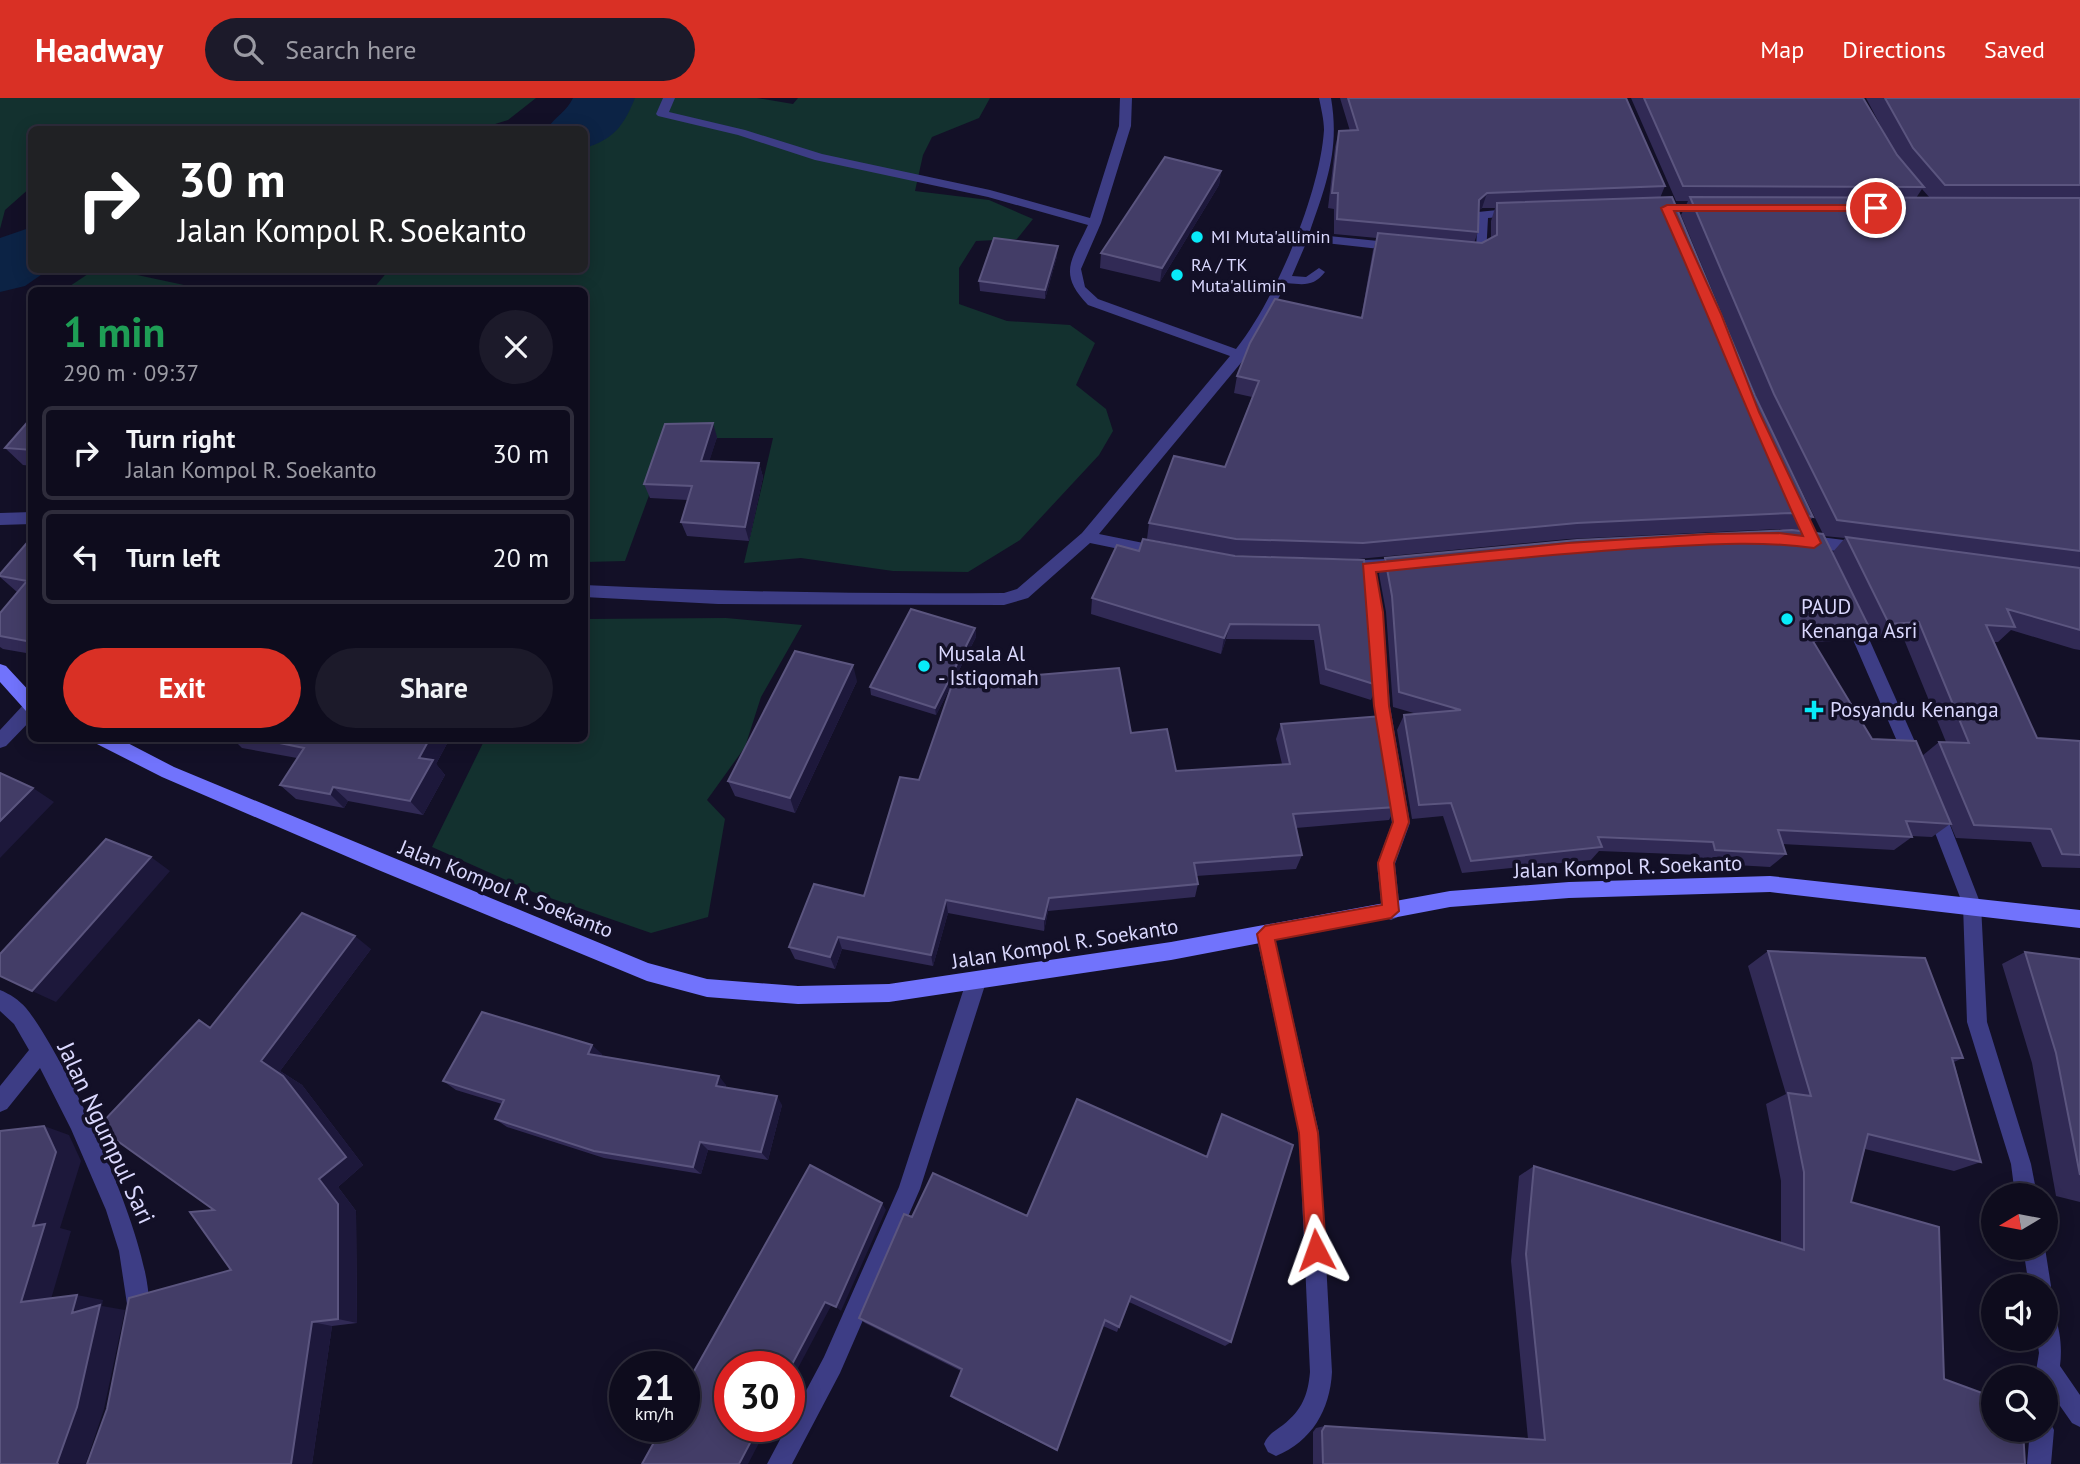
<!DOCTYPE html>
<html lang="en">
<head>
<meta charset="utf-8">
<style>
  body { margin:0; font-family:"PT Sans",sans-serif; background:#1c1a2a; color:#f1f3f6; height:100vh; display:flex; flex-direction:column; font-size:26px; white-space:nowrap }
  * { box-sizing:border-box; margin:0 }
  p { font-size:23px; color:#9b9ba4 }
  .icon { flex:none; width:38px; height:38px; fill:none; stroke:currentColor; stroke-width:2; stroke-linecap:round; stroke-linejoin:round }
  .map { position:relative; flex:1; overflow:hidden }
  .panel { position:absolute; left:28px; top:189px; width:560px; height:455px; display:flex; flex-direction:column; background:#0e0c1d; border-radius:10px; box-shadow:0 4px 18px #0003,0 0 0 2px #2e2c3b }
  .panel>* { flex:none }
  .hud { position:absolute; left:28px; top:28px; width:560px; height:147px; border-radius:10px; box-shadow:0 4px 18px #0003,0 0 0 2px #2e2c3b; background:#202124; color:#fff; overflow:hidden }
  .needle { width:46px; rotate:260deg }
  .controls { position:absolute; left:1981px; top:1085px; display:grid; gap:14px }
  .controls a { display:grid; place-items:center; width:77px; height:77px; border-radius:50%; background:#0e0c1d; box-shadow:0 4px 18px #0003,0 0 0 2px #2e2c3b; font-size:35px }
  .speed { position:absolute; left:609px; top:1253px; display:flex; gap:14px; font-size:35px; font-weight:700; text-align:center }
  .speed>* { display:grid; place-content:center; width:91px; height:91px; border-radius:50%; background:#0e0c1d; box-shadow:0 4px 18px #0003,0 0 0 2px #2e2c3b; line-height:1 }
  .speed small { font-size:18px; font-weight:400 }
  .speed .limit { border:10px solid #d22; background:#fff; color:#111 }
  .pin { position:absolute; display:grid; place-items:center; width:60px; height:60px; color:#fff; margin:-30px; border:4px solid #fff; border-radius:50%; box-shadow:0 2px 7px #0007 }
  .me { position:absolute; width:77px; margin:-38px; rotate:356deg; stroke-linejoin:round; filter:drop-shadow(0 0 5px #0008) }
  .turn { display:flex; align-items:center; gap:24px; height:147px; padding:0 35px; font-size:32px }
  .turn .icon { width:91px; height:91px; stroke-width:2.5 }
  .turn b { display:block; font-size:49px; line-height:60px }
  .round { display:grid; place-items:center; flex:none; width:74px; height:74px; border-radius:37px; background:#1c1a2a }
  .overview { display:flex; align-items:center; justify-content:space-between; height:119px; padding:0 35px }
  h1 { font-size:42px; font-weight:800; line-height:52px; color:#1e9e55 }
  .button { display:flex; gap:14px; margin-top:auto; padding:14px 35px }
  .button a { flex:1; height:80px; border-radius:42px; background:#d93025; color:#fff; font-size:28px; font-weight:800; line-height:80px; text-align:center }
  .button a+a { background:#1c1a2a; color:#f1f3f6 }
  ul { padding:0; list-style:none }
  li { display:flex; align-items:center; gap:21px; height:94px; margin:0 14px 10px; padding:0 21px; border:4px solid #2e2c3b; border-radius:10px }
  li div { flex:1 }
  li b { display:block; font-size:26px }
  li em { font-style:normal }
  header { display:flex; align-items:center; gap:42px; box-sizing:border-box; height:98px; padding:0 35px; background:#d93025; color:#fff }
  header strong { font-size:33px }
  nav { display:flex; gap:38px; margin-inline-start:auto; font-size:24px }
  .search { width:490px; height:63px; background:#1c1a2a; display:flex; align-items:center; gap:18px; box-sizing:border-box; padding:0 24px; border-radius:38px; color:#9b9ba4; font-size:26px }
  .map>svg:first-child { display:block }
  .green { fill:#13312f }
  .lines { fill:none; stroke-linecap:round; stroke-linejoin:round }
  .river { fill:#0c2345; fill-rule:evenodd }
  .minor { fill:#3d3d85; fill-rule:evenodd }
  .secondary { fill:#7173fc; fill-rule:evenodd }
  .wall { fill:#312a55; fill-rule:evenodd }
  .shaded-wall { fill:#1d183b }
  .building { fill:#433d67; stroke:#5b557f; stroke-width:2 }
  .route { fill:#d93025; stroke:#8d1f18; stroke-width:2 }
  .poi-dot { fill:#08ebf9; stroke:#131027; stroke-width:2.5 }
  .labels { text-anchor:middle; stroke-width:7; stroke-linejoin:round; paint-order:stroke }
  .far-poi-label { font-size:18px; fill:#dad8fe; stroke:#131027; text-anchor:start }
  .poi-label { font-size:21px; fill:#dad8fe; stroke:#131027; text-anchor:start }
  .street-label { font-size:21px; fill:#dad8fe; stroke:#131027 }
  .near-street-label { font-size:24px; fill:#dad8fe; stroke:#131027 }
</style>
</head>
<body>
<header>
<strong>Headway</strong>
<div class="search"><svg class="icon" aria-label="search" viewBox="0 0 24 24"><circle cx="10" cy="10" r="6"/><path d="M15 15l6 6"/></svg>Search here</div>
<nav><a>Map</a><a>Directions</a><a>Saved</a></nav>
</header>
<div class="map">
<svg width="2080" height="1366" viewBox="0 0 2080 1366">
  <rect width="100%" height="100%" fill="#131027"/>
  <path class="green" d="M0,0H536L508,22L479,31L32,32L31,89L5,112L0,131Z
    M628,0H757L793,6L798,0H990L979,20L932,39L923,57L915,93L989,102L1033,121L1017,141L976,143L959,170V206L1007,223L1070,227L1095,245L1076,287L1106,311L1113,333L1099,357L1020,442L968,474L893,473L801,460L744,465L773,340H670L625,463L585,464L584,192H372L389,172H584L585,43Z
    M114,172L184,187L256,192H64L88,176Z
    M726,520L802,527L761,599L745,649L707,702L725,721L708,819L651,835L533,794L432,749L485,641L584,640L585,521Z"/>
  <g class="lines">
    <path class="river" d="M573,0H635C624,27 614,42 584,50V32H546C555,19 567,13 573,0Z
      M32,129V172H48L25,188L0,194V140Z"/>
    <path class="minor" d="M663,0H675L669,14L745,32L822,56L990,92L1090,120L1119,28L1120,0H1132L1131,28L1101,125L1081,171L1085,189L1098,201L1236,251C1276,201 1320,95 1324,32C1324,22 1321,10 1319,0H1331C1340,52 1326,87 1309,136L1398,145L1404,149L1398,153L1307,143L1292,178L1306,179L1319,170L1325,174C1314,188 1305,187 1287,185L1245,260L1099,436L1168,450L1171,454L1168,458L1163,460L1090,445L1028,500L1004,507L718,506L584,499V487C724,494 864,496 1004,495L1017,491L1082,435L1230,258L1088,207C1057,175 1072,162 1088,127L988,99L815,62L738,37L658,18L656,16Z
      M1517,110L1523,114L1521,117L1488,120L1486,157L1464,159V153L1476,151L1478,114Z
      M32,414V426L0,427V415Z
      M1804,437L1860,444L1868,450L1860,456L1804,449L1796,443Z
      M1407,460L1415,466L1412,470L1376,473L1383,514L1390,608L1410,725L1395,766L1400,813L1398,819L1391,822L1384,819L1382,813L1377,766L1392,725L1374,608L1367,514L1361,474L1344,475L1336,469L1344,463Z
      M1849,508L1857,514L1924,664L1921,669H1909L1906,664L1841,514Z
      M32,602V621L6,648L0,650V632L26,604Z
      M1934,701L1940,704L1943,709L1981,807L1987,924L2031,1066L2037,1097H2015L2011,1066L1967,924L1963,807L1925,709L1928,704Z
      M1265,827L1272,830L1274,836L1319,1035L1332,1274C1330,1312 1312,1343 1276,1358L1268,1354L1264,1346C1268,1336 1275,1333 1283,1327C1302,1312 1308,1297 1310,1274L1299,1035L1256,836L1258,830Z
      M976,875L983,878L986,884L920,1091L840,1275L792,1366H767L824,1259L899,1089L966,884L969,878Z
      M0,892C10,896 19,902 26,910C64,956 168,1172 146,1226L138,1229L130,1226L119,1153L106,1112L71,1031L40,970L7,1011L0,1014V988L29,952L14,926L0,913Z
      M2023,1150H2045L2051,1188L2048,1196L2046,1197V1188H2029Z
      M2046,1214L2054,1217C2061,1233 2062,1252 2060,1268L2080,1297V1329L2072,1325L2051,1295L2046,1297V1279H2035L2039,1255L2037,1241H2046Z
      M2046,1322L2050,1324L2054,1332L2051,1366H2027L2030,1332H2046Z"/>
    <path class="secondary" d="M0,566L6,568L32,596V615L26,613L0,584Z
      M93,640H118L174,669L648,865L707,881L798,888L889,886L1171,844L1450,793L1569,784L1770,778L2080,812V830L1770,794L1569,800L1450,809L1171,862L889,904L798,906L707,899L647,883L376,771L162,679L95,645Z"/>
  </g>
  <path class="wall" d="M1340,0H1626L1665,88L1660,100L1755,298L1813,419L1801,434L1832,455L1845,440L1824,438L1762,313L1681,117L1688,103H1676L1631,0H1863L1895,55L1866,0H2080V552L2074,551L2011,532L1998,544H1994L2037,640L2080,643V770L2042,769L2031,744L1956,740L1950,726L1932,739L1911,738L1912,739L1894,752L1782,746L1786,756L1770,769L1701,765L1699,757L1599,753L1591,762L1462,775L1443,718L1412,721L1397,632L1404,617L1417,616L1393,609L1386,514L1379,476L1385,460L1787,433L1779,431L1568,441L1358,461L1232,457L1147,441L1149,425L1225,369L1252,299L1234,295L1237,278L1361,220L1373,152L1377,140L1334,136V111L1328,110L1335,49L1339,33H1350ZM1922,91L1930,100H1916ZM1482,110H1495L1491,123V140L1482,145H1474L1478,134V113ZM1867,527L1874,541L1903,539L1946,644H1939L1922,658L1872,641L1813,544L1853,542Z
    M1221,73L1219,87L1160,184L1100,170L1101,155Z
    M1057,158L1045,201L980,193L979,183Z
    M32,319V368L23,367L5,350Z
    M717,339L709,363L759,365L763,379L749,443L687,438L681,424L688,402L650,400L644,386Z
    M32,439V556L3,551L0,549V515L17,494L0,479V476Z
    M1139,453L1235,458L1364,462L1377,587L1371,602L1320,586L1314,542L1226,541L1221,556L1091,516L1092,500Z
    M975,530L976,539L936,617L871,597L870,589Z
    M857,583L795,715L735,698L728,683Z
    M1281,626L1396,709L1389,722L1296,730L1302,757L1296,771L1196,778L1198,786L1195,799L1048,813L1044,833L948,815L933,868L842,851L835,871L795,861L789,849L864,798L919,682L1131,635L1176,673L1282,666L1276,641Z
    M232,640H450L436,666L445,677L423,717L348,703L344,710L296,701L280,687L297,660L242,650Z
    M371,851L280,973L302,987L363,1067L338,1089L356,1113L357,1225L332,1228L312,1366L231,1172L199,922L211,929Z
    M1768,853L1963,960L1954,964L1981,1064L1954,1073L1865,1051L1851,1104L1944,1281L2025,1366H1313V1334L1316,1330L1325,1328L1528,1341L1511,1163L1519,1078L1534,1068L1781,1145V1083L1766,1006L1786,996L1748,868Z
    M2025,854L2080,861V1104L2056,1098L2032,965L2002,866Z
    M602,956L601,958L726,987V989L782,1007L768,1062L708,1052L701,1076L604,1060L507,1029L495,1021L502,1006L456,992L443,983Z
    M1222,1016L1231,1244L1225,1248L1129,1204L1117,1234L1103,1228L1057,1353L954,1301L951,1298L961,1273L865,1225L859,1220L912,1119L1027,1118L1206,1058L1217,1026Z"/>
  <path class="shaded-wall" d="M1221,73L1219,87L1160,184L1162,170Z
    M1487,95L1482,110L1473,117L1479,102Z
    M1058,148L1057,158L1045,201V192Z
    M713,325L717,339L705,377L701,363Z
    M759,365L763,379L749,443L745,429Z
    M1230,526L1226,541L1221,556L1224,540Z
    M975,530L976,539L936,617L935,610Z
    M853,567L857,583L795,715L790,700Z
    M430,640H450L436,666L445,677L423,717L410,703L419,660Z
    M333,689L348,703L344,710L330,696Z
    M33,690L54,704L0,760V723Z
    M151,759L170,773L56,904L32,893Z
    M1049,800L1048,813L1044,833V821Z
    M946,802L948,815L933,868L931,857Z
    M355,838L371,851L280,973L302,987L363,1067L338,1089L356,1113L357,1225L338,1221L319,1081L261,963Z
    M838,839L842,851L835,871L830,859Z
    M592,947L602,956L598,965L588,956Z
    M719,978L726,987L724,997L716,988Z
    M777,998L782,1007L768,1062L761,1054Z
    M44,1028L69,1037L81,1063L60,1130L71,1133L49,1208L21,1204L33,1128Z
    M700,1044L708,1052L701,1076L693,1069Z
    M882,1105L886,1112L841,1213L836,1209Z
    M77,1197L103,1202L102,1208L125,1212L104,1311L86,1365V1366H58L57,1365L72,1215Z
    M825,1204L831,1208L789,1287V1272Z
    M312,1224L332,1228L312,1366H291Z
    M759,1328H768L748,1366H739Z"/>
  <path class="building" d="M1348,0H1626L1665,88L1487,95L1479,102L1478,134L1337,121L1338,95H1332L1339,33L1358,32Z
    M1644,0H1863L1897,57L1924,89L1683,88Z
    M1885,0H2080V87H1945L1913,50Z
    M1165,59L1221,73L1162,170L1101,155Z
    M1672,99L1755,298L1813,419L1791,415L1577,425L1363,445L1236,441L1149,425L1174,358L1225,369L1259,283L1237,278L1250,245L1275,201L1362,220L1378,135L1482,145L1497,137V105Z
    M1690,99L2080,100V453L1837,422L1774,296Z
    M994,140L1058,148L1045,192L979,183Z
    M32,319V352L5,350Z
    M713,325L701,363L759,365L745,429L681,424L692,388L644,386L665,326Z
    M1792,432L1823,436L1868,527L1805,530L1872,641L1916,643L1951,726L1906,723L1912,739L1778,732L1786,756L1715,752L1713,744L1598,739L1602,749L1471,763L1451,705L1419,707L1404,617L1461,612L1399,594L1392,498L1385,460L1577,442Z
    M32,439V544L0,538V515L27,483L0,478V476Z
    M1846,439L2080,470V532L2007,511L2015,529L1986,527L2037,640L2080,643V757L2062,756L2051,731L1974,727L1939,644L1969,645L1919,524L1889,526Z
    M1143,441L1235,458L1364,462L1377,587L1326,571L1319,527L1230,526L1224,540L1092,500L1117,447L1139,453Z
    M911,511L975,530L935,610L870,589Z
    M795,553L853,567L790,700L728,683Z
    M1119,570L1131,635L1167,631L1176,673L1290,666L1281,626L1382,618L1396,709L1293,716L1302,757L1194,765L1198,786L1049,800L1044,821L946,802L931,857L838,839L830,859L789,849L814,786L864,798L900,679L919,682L953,584Z
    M255,640H430L419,660L433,662L410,703L333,689L330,696L280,687L304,650Z
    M0,675L33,690L0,723Z
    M106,741L151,759L32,893L0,878V856Z
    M302,815L355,838L261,963L283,978L346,1059L319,1081L338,1106V1221L312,1224L291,1366H87L107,1311L129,1200L231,1172L190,1114L214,1112L98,1029L199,922L210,930Z
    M1768,853L1925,860L1963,960H1952L1981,1064L1868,1036L1851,1104L1939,1129L1944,1281L1993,1299V1332H2023L2025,1366H1323L1322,1333L1325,1328L1545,1342L1526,1156L1534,1068L1804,1152V1074L1788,995L1811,998Z
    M2025,854L2080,861V1077L2056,955Z
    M482,914L592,947L588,956L719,978L716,988L777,998L761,1054L700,1044L693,1069L594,1053L495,1021L504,1002L443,983Z
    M1077,1001L1207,1059L1222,1016L1293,1047L1231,1244L1131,1198L1119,1229L1105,1222L1057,1352L951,1298L962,1271L859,1220L904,1116L912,1119L933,1075L1027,1118Z
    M44,1028L56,1054L33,1128L45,1126L21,1204L77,1197L72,1215L100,1207L77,1309L57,1365L58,1366H0V1033Z
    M810,1067L882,1105L836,1209L825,1204L789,1272V1269H730V1328H759L739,1366H642L663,1328H684V1291Z"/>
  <path class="route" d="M1667,107H1876L1882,110L1876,113H1674L1721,216L1759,314L1821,445L1814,450C1757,442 1700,447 1643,450C1553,456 1465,465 1376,474L1383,514L1389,608L1409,724L1394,765L1399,813L1391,820L1275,842L1318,1035L1326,1152L1323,1159L1316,1162L1309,1159L1306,1152L1299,1035L1257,836L1265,828L1382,807L1378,765L1393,724L1374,608L1363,466L1568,445L1709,436L1779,435L1803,438C1753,330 1710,219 1661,110Z"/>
  <g class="poi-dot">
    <circle cx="1197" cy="139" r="7"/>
    <circle cx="1177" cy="177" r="7"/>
    <circle cx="1787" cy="521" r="7"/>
    <circle cx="924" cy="568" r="7"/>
    <path d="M1810.5 601.5h7v7h7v7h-7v7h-7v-7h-7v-7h7z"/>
  </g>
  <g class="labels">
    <g class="far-poi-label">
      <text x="1211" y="145">MI Muta'allimin</text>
      <text x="1191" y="173">RA / TK<tspan x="1191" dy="21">Muta'allimin</tspan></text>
    </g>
    <g class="poi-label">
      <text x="1801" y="516">PAUD<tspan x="1801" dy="24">Kenanga Asri</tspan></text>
      <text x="938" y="563">Musala Al<tspan x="938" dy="24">- Istiqomah</tspan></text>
      <text x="1830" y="619">Posyandu Kenanga</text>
    </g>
    <g class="street-label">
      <text transform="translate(1628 769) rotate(-2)" y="7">Jalan Kompol R. Soekanto</text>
      <text transform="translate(506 791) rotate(22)" y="7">Jalan Kompol R. Soekanto</text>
      <text transform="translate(1065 846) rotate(-9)" y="7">Jalan Kompol R. Soekanto</text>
    </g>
    <g class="near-street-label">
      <text transform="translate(106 1035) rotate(65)" y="8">Jalan Ngumpul Sari</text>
    </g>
  </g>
</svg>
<div class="controls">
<a><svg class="needle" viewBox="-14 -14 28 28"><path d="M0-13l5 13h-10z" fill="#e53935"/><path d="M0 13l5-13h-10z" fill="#9b9ba4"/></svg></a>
<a><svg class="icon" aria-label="sound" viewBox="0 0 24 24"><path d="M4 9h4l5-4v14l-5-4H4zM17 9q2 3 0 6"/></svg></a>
<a><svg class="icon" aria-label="search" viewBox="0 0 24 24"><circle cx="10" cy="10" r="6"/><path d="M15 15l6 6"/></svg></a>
</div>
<div class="speed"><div>21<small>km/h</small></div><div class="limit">30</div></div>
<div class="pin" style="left:1876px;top:110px;background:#d93025"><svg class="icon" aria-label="arrive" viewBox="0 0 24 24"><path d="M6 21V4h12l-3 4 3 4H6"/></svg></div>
<svg class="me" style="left:1316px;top:1152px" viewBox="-20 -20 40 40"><path d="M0-17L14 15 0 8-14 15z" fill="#d93025" stroke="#fff" stroke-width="4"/></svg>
<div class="hud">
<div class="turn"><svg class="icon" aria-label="right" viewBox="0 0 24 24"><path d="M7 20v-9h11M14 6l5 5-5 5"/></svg><div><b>30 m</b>Jalan Kompol R. Soekanto</div></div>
</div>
<section class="panel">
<div class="overview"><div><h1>1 min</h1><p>290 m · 09:37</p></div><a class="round"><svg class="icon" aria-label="close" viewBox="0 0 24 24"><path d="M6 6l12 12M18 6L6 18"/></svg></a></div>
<ul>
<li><svg class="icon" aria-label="right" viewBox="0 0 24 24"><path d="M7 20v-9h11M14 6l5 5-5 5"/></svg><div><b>Turn right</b><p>Jalan Kompol R. Soekanto</p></div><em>30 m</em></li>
<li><svg class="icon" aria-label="left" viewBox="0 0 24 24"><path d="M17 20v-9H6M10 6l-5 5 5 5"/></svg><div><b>Turn left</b></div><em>20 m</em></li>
</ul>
<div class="button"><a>Exit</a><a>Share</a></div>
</section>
</div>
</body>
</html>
